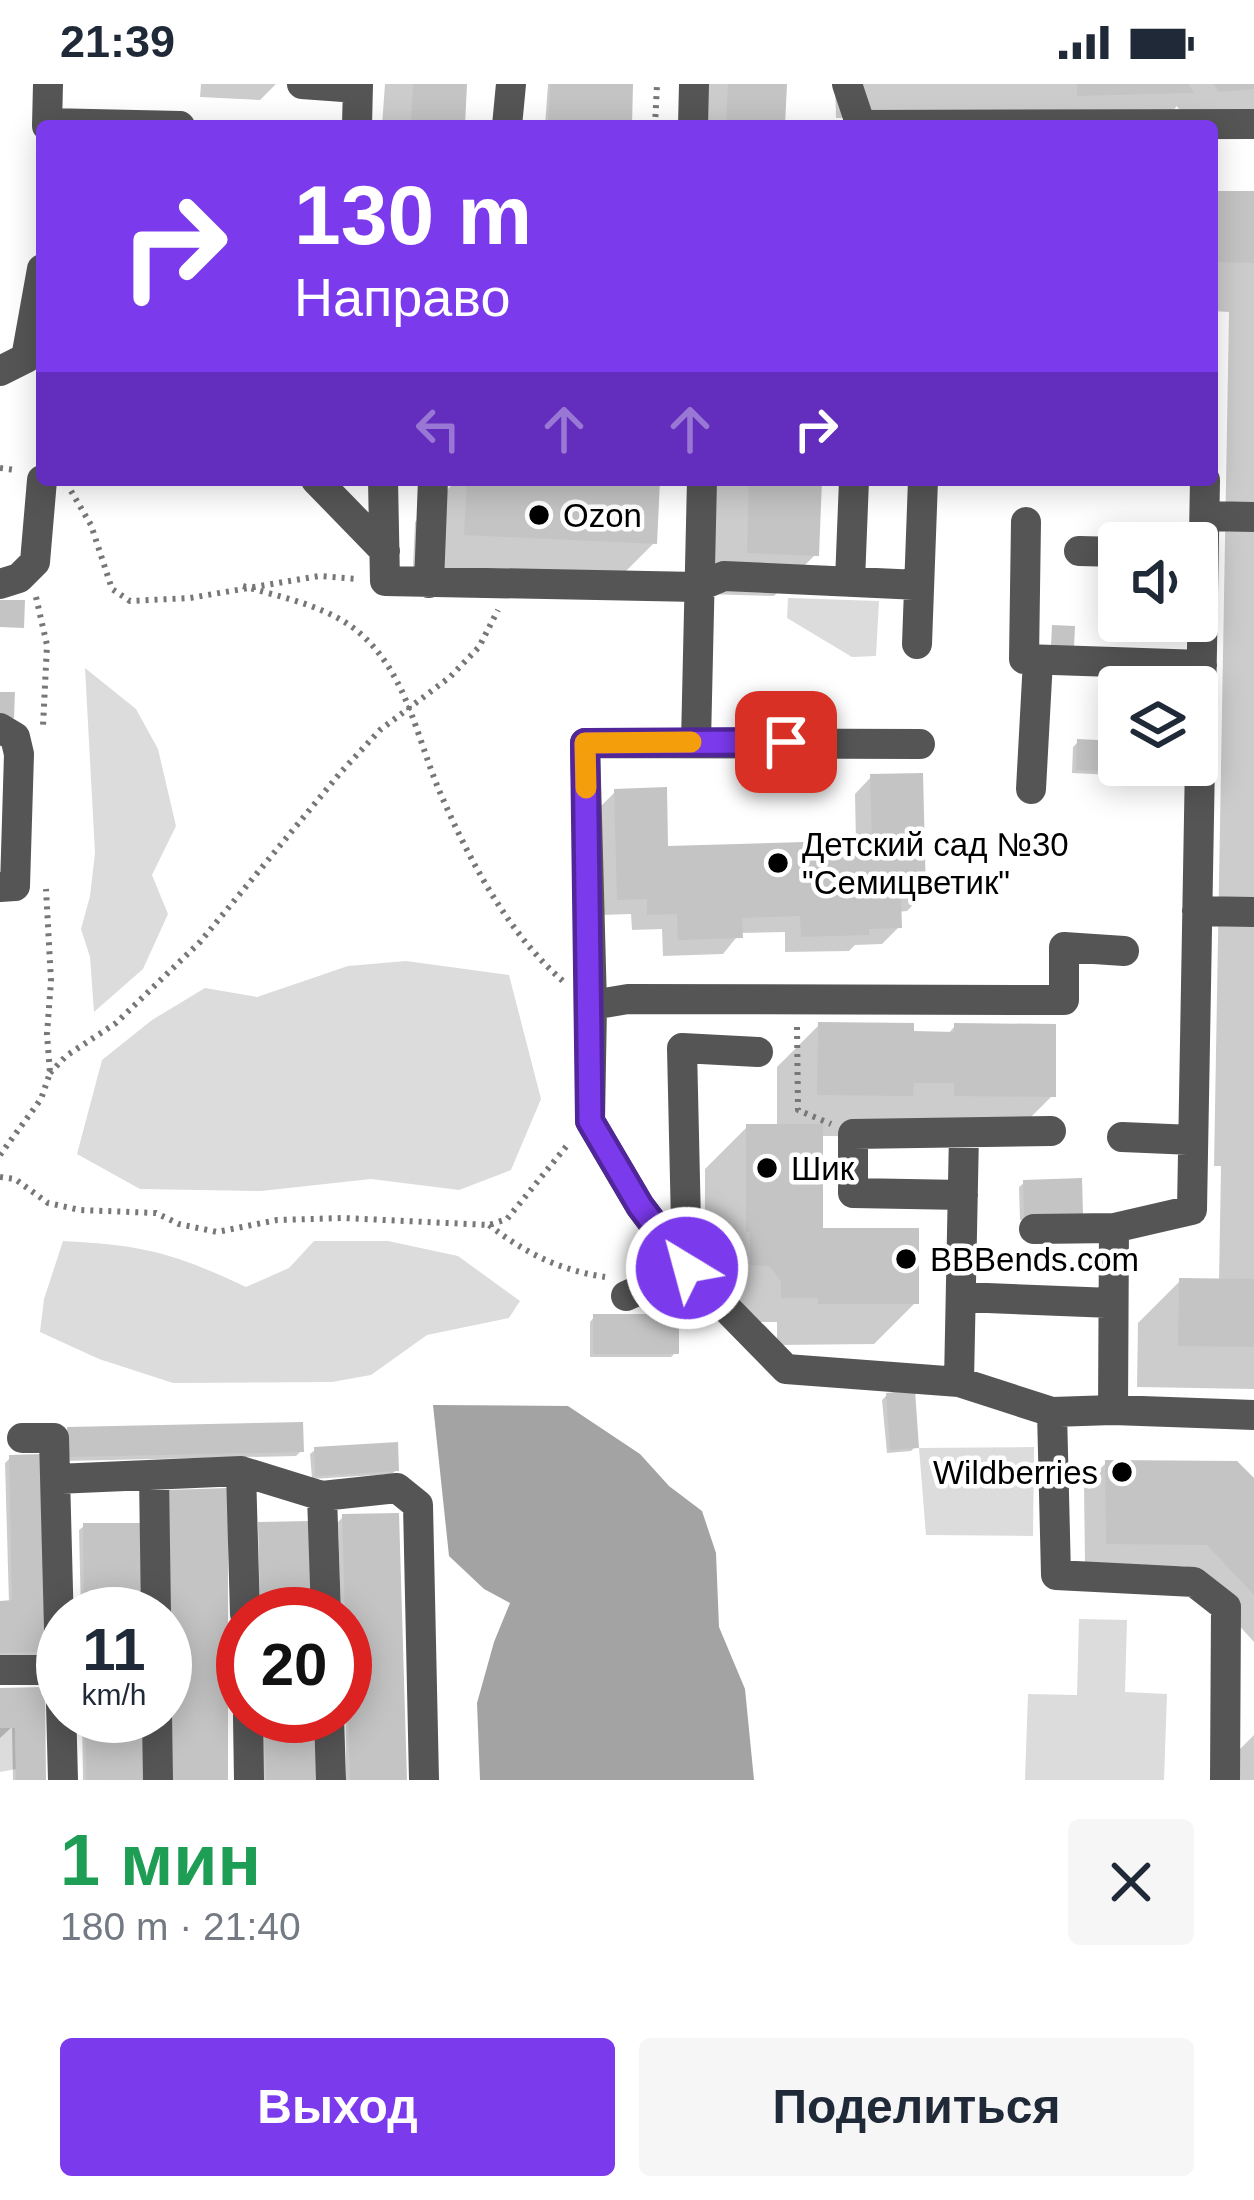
<!DOCTYPE html>
<html lang="ru">
<head>
<meta charset="utf-8">
<style>
  body { margin:0; font-family:Helvetica,sans-serif; background:#f6f6f7; color:#1f2937; height:100vh; display:flex; flex-direction:column; font-size:45px; white-space:nowrap }
  * { box-sizing:border-box; margin:0 }
  p { font-size:39px; color:#747a83 }
  .icon { flex:none; width:66px; height:66px; fill:none; stroke:currentColor; stroke-width:2; stroke-linecap:round; stroke-linejoin:round }
  .map { position:relative; height:1696px; overflow:hidden }
  .side { display:flex; flex-direction:column; background:#fff; flex:1 }
  .side>* { flex:none }
  .banner { position:absolute; left:36px; top:36px; width:1182px; height:366px; border-radius:12px; box-shadow:0 6px 30px #0003; background:#7c3aed; color:#fff; overflow:hidden }
  .fabs { position:absolute; left:1098px; top:438px; display:grid; gap:24px }
  .fabs a { display:grid; place-items:center; width:120px; height:120px; border-radius:12px; background:#fff; box-shadow:0 6px 30px #0003; font-size:60px }
  .speed { position:absolute; left:36px; top:1503px; display:flex; gap:24px; font-size:60px; font-weight:700; text-align:center }
  .speed>* { display:grid; place-content:center; width:156px; height:156px; border-radius:50%; background:#fff; box-shadow:0 6px 30px #0003; line-height:1 }
  .speed small { font-size:30px; font-weight:400 }
  .speed .limit { border:18px solid #d22; background:#fff; color:#111 }
  .pin { position:absolute; display:grid; place-items:center; width:102px; height:102px; color:#fff; margin:-51px; border-radius:24px; box-shadow:0 6px 18px #0006 }
  .me { position:absolute; width:132px; margin:-66px; rotate:323deg; stroke-linejoin:round; filter:drop-shadow(0 0 9px #0008) }
  .turn { display:flex; align-items:center; gap:42px; height:252px; padding:0 60px; font-size:54px }
  .turn .icon { width:156px; height:156px; stroke-width:2.5 }
  .turn b { display:block; font-size:84px; line-height:102px }
  .lanes { display:flex; align-items:center; height:114px; padding:0 60px; background:#0003; justify-content:center; gap:60px; direction:ltr }
  .lanes .off { opacity:.35 }
  .round { display:grid; place-items:center; flex:none; width:126px; height:126px; border-radius:12px; background:#f6f6f7 }
  .overview { display:flex; align-items:center; justify-content:space-between; height:204px; padding:0 60px }
  h1 { font-size:72px; font-weight:700; line-height:90px; color:#1e9e55 }
  .action { display:flex; gap:24px; margin-top:auto; padding:24px 60px }
  .action a { flex:1; height:138px; border-radius:12px; background:#7c3aed; color:#fff; font-size:48px; font-weight:700; line-height:138px; text-align:center }
  .action a+a { background:#f6f6f7; color:#1f2937 }
  .status { display:flex; justify-content:space-between; align-items:center; height:84px; padding:0 60px; background:#fff; direction:ltr }
  .status svg { height:33px; fill:currentColor }
  .map>svg:first-child { display:block }
  .green { fill:#dcdcdc }
  .water { fill:#a3a3a3 }
  .shadow { fill:#0003 }
  .building { fill:#c4c4c4 }
  .lines { fill:none; stroke-linecap:round; stroke-linejoin:round }
  .path { stroke:#777; stroke-width:6; stroke-dasharray:3 6; stroke-linecap:butt }
  .minor { stroke:#555; stroke-width:30 }
  .route-casing { stroke:#51269a; stroke-width:30 }
  .route { stroke:#7c3aed; stroke-width:21 }
  .slow { stroke:#f59e0b; stroke-width:21 }
  .poi-dot { fill:#000; stroke:#fff; stroke-width:4.5 }
  .labels { text-anchor:middle; stroke-width:9; stroke-linejoin:round; paint-order:stroke }
  .poi-label { font-size:33px; fill:#000; stroke:#fff; text-anchor:start }
</style>
</head>
<body>
<div class="status"><b>21:39</b><svg viewBox="0 0 49 12"><path d="M0 12V9h3v3zM5 12V6h3v6zM10 12V3h3v9zM15 12V0h3v12zM26 1h20v11H26zM47 4h2v5h-2z"/></svg></div>
<div class="map">
<svg width="1254" height="1696" viewBox="0 0 1254 1696">
  <rect width="100%" height="100%" fill="#fff"/>
  <path class="green" d="M788,514L879,517L876,572L852,573L787,534Z
    M85,584L136,625L158,665L176,742L152,791L168,830L143,885L94,928L90,873L81,845L90,812L95,769Z
    M406,877L509,891L541,1015L511,1086L459,1106L371,1095L261,1107L140,1105L77,1070L102,976L152,936L205,904L257,913L348,882Z
    M63,1157C143,1161 174,1169 246,1203L289,1184L314,1157H388L458,1172L520,1217L509,1234L427,1251L371,1291L332,1298L173,1299L99,1275L40,1248L44,1215Z
    M1034,1363L1033,1452L926,1451L919,1364Z
    M1079,1535L1127,1536L1125,1608L1167,1610L1164,1696H1025L1028,1610L1077,1611Z
    M0,1644H15L16,1685L0,1688Z"/>
  <path class="water" d="M433,1321L568,1322L640,1370L669,1402L702,1427L716,1469L719,1543L745,1605L754,1696H480L477,1619L494,1558L510,1519L484,1505L449,1472Z"/>
  <path class="shadow" d="M201,0H276L260,16L200,13Z
    M385,0H464L462,42H382Z
    M548,0H630L629,42H545Z
    M699,0H784L782,42H697Z
    M835,0H1254V33L1186,38L1177,22L1160,40L1047,30L836,34Z
    M1212,110H1254V1305L1137,1303L1138,1239L1180,1197H1219L1221,1082H1214L1229,228L1212,227Z
    M457,396H657L654,459L600,513L412,504L415,438Z
    M710,396H819L816,470L774,512L706,510Z
    M1078,658L1119,660V681H1136V687L1132,692L1072,689L1073,663Z
    M871,693L923,811L907,827L898,828L899,843L882,860L855,861L849,867L785,868V848L740,849L723,870L663,872L662,845L632,846L631,830L601,831L598,725L615,708L665,765L856,760L855,710Z
    M819,941L911,950L947,951L955,942L1053,1011L1011,1053L820,1052V1147L916,1218L874,1260L777,1261V1238H739L728,1224V1189H705V1085L747,1043H777V983Z
    M1024,1099L1075,1134L1020,1136L1019,1103Z
    M594,1233L676,1268L671,1273H590V1238Z
    M887,1311L916,1362L911,1367L887,1369L882,1316Z
    M64,1351L301,1367L296,1372L64,1377Z
    M315,1366L396,1386L392,1390L312,1395L310,1370Z
    M10,1374L44,1567L39,1571L0,1572V1520L9,1519L5,1379Z
    M1106,1379L1254,1398V1558L1185,1482L1085,1481L1084,1401Z
    M165,1413L225,1696H168Z
    M343,1433L404,1696H346L345,1530H341L338,1438Z
    M84,1442L139,1530H81L79,1446Z
    M0,1607L43,1696H13L12,1643L0,1654Z
    M82,1632H140V1696H83Z
    M260,1632H315L317,1696H262Z
    M1254,1651V1696H1236L1237,1668Z"/>
  <path class="building" d="M413,0H467L465,42L411,40Z
    M550,0H633L632,42H548Z
    M728,0H787L785,42H726Z
    M1077,0H1189L1194,9L1077,12Z
    M1214,0H1254V5L1218,8Z
    M1212,107H1254V179L1212,178Z
    M467,396H660L657,460L464,451Z
    M749,396H822L819,472L747,469Z
    M0,516H25L24,544L0,543Z
    M1052,541L1075,542L1074,563L1051,562Z
    M0,608H15L14,634H0Z
    M1077,655L1119,657V681H1139V688L1076,686Z
    M923,689L926,812H901L902,844L869,845V851L801,853L800,832L742,834L743,854L678,856L677,830L647,831V815L617,816L614,705L667,703L668,762L872,756L870,690Z
    M818,938L914,939V947L954,948V939L1056,940V1013L954,1012V999H914L913,1012L817,1011Z
    M746,1040H823V1144H919V1220H818V1214H781V1197L769,1182L750,1181V1148H746Z
    M1082,1094L1083,1131L1024,1132L1023,1096Z
    M1179,1194L1254,1195V1263L1178,1262Z
    M593,1230H679V1270H593Z
    M915,1306L919,1364L890,1366L886,1309Z
    M303,1338L304,1368L68,1373L67,1343Z
    M398,1358L399,1387L315,1392L314,1363Z
    M41,1370L47,1568L0,1569V1517L12,1516L9,1371Z
    M1105,1376L1237,1377L1254,1394V1511L1207,1461L1106,1460Z
    M228,1404V1696H171L168,1406Z
    M399,1429L407,1696H350L342,1430Z
    M312,1437L315,1530H260L258,1438Z
    M83,1439H142V1530H84Z
    M45,1603L46,1696H16L15,1644H0V1604Z
    M85,1632H143V1696H86Z
    M264,1632H318L320,1696H266Z"/>
  <g class="lines">
    <path class="path" d="M655,42L657,0
      M0,384L15,386
      M71,407L91,441L112,505L130,517L190,514L319,492L358,495
      M243,502C283,514 330,522 362,551C407,592 416,651 439,706C468,774 508,850 564,898
      M36,513L47,561L43,642
      M797,943L798,1026L831,1040
      M50,989L66,972L116,939L200,858L341,688L380,646L450,593L479,563L498,526
      M0,1071L41,1015L50,989L47,950L51,897L46,805
      M0,1093L15,1095L48,1119L80,1126L156,1129L179,1140L217,1148L277,1136L343,1134L489,1141L507,1135L569,1059
      M489,1141C525,1169 559,1186 605,1193"/>
    <path class="minor" d="M302,0L357,4
      M847,0L861,42
      M47,39L180,42
      M861,41L1254,40
      M47,42L48,0
      M357,42L358,0
      M507,42L511,0
      M693,42L694,0
      M0,287L26,274L42,185
      M316,396L385,467
      M383,396L385,497L698,503L724,492L919,501
      M1205,432L1254,433
      M1026,438L1024,575L1202,581
      M1079,467L1119,468
      M850,497L854,396
      M429,499L433,396
      M0,500L19,494L35,478L42,396
      M917,560L923,396
      M0,644L15,653L19,670L15,802L0,803
      M696,658L702,396
      M920,660L585,659L592,921L590,1037L640,1122L687,1184L786,1285L959,1298L1052,1328L1113,1326L1254,1331
      M1031,705L1038,576
      M1197,827L1254,828
      M592,921L628,915L1064,916V863L1124,867
      M1122,1053L1193,1056
      M963,1111L853,1109V1050L1051,1047
      M1034,1145L1114,1144
      M626,1212L687,1184L682,964L758,968
      M962,1213L1112,1219
      M959,1298L964,1049
      M1113,1326L1114,1144L1192,1126L1205,396
      M1052,1328L1056,1491L1194,1498L1226,1523L1225,1696
      M22,1354H54L63,1696
      M241,1387L245,1530
      M154,1391L156,1530
      M56,1395L241,1387L322,1412L397,1404L418,1421L424,1696
      M322,1412L326,1530
      M0,1586H60
      M157,1632L158,1696
      M248,1632L249,1696
      M329,1632L331,1696"/>
  </g>
  <g class="lines">
    <defs>
      <path id="route" d="M687,1184L640,1122L590,1037L585,659L786,658"/>
    </defs>
    <use href="#route" class="route-casing"/>
    <use href="#route" class="route"/>
    <path class="slow" d="M586,704L585,659L691,658"/>
  </g>
  <g class="poi-dot">
    <circle cx="539" cy="431" r="12"/>
    <circle cx="778" cy="779" r="12"/>
    <circle cx="767" cy="1084" r="12"/>
    <circle cx="906" cy="1175" r="12"/>
    <circle cx="1122" cy="1388" r="12"/>
  </g>
  <g class="labels">
    <g class="poi-label">
      <text x="563" y="443">Ozon</text>
      <text x="802" y="772">Детский сад №30<tspan x="802" dy="38">"Семицветик"</tspan></text>
      <text x="791" y="1096">Шик</text>
      <text x="930" y="1187">BBBends.com</text>
      <text x="1098" y="1400" text-anchor="end">Wildberries</text>
    </g>
  </g>
</svg>
<div class="fabs">
<a><svg class="icon" aria-label="sound" viewBox="0 0 24 24"><path d="M4 9h4l5-4v14l-5-4H4zM17 9q2 3 0 6"/></svg></a>
<a><svg class="icon" aria-label="layers" viewBox="0 0 24 24"><path d="M12 4l9 5-9 5-9-5zM3 14l9 5 9-5"/></svg></a>
</div>
<div class="speed"><div>11<small>km/h</small></div><div class="limit">20</div></div>
<div class="pin" style="left:786px;top:658px;background:#d93025"><svg class="icon" aria-label="arrive" viewBox="0 0 24 24"><path d="M6 21V4h12l-3 4 3 4H6"/></svg></div>
<svg class="me" style="left:687px;top:1184px" viewBox="-20 -20 40 40"><circle r="17" fill="#7c3aed" stroke="#fff" stroke-width="3"/><path d="M0-11L8 9 0 5-8 9z" fill="#fff"/></svg>
<div class="banner">
<div class="turn"><svg class="icon" aria-label="right" viewBox="0 0 24 24"><path d="M7 20v-9h11M14 6l5 5-5 5"/></svg><div><b>130 m</b>Направо</div></div>
<div class="lanes"><svg class="icon off" aria-label="left" viewBox="0 0 24 24"><path d="M17 20v-9H6M10 6l-5 5 5 5"/></svg><svg class="icon off" aria-label="ahead" viewBox="0 0 24 24"><path d="M12 20V5M6 11l6-6 6 6"/></svg><svg class="icon off" aria-label="ahead" viewBox="0 0 24 24"><path d="M12 20V5M6 11l6-6 6 6"/></svg><svg class="icon" aria-label="right" viewBox="0 0 24 24"><path d="M7 20v-9h11M14 6l5 5-5 5"/></svg></div>
</div>
</div>
<section class="side">
<div class="overview"><div><h1>1 мин</h1><p>180 m · 21:40</p></div><a class="round"><svg class="icon" aria-label="close" viewBox="0 0 24 24"><path d="M6 6l12 12M18 6L6 18"/></svg></a></div>
<div class="action"><a>Выход</a><a>Поделиться</a></div>
</section>
</body>
</html>
